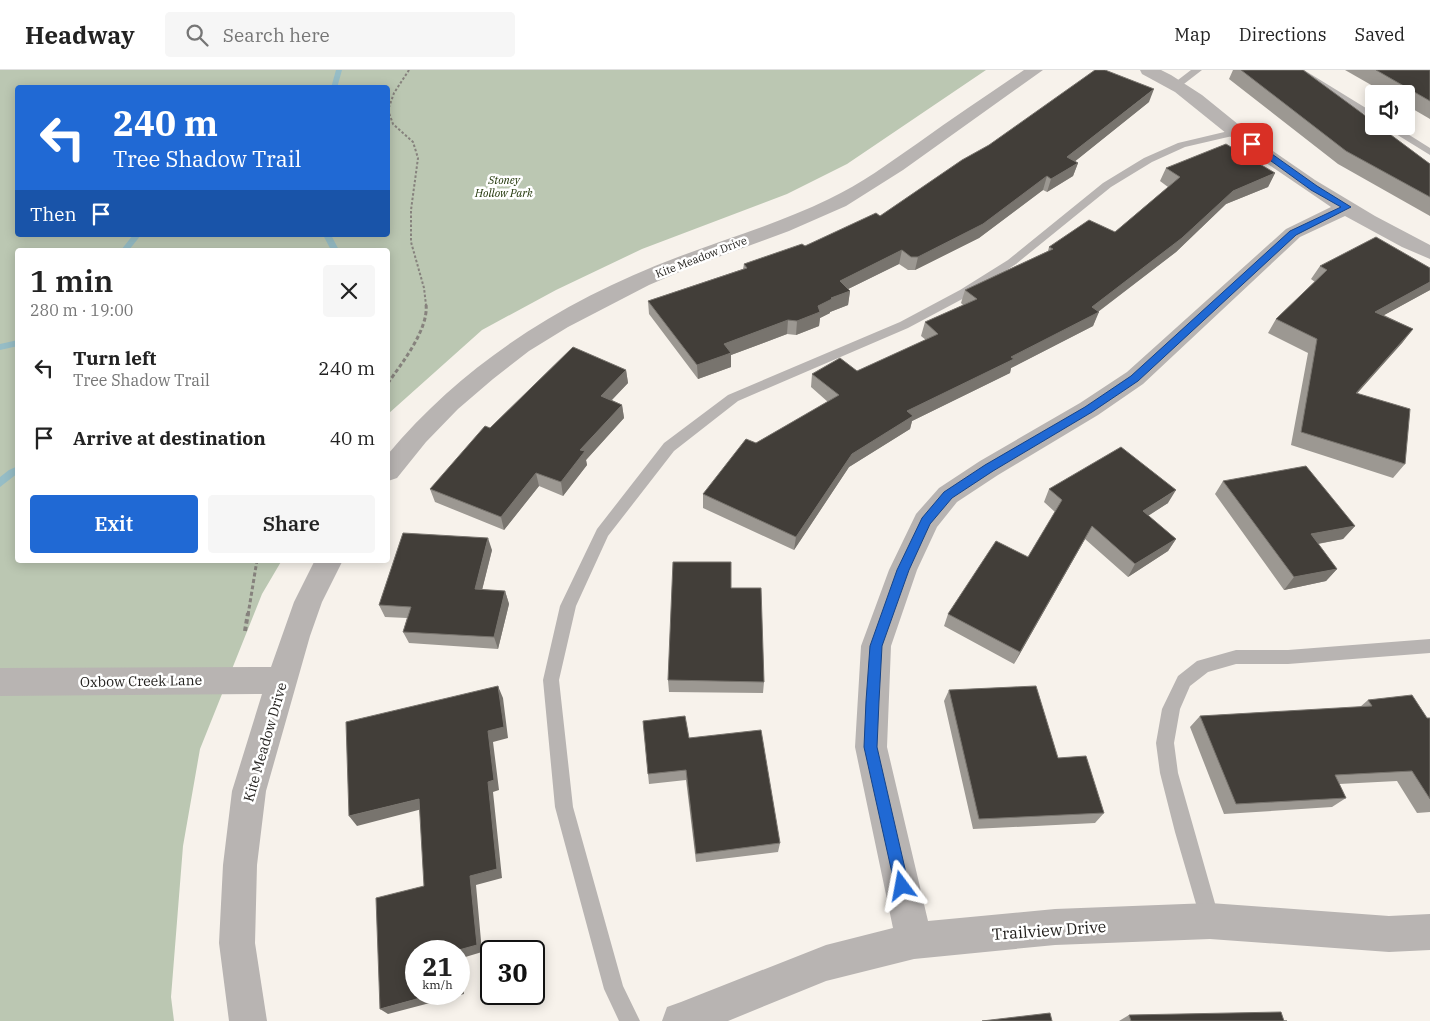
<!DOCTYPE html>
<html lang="en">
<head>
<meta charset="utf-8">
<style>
  body { margin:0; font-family:"IBM Plex Serif",serif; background:#f6f6f6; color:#222; height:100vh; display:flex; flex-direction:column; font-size:19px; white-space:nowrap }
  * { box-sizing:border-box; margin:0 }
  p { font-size:16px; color:#767676 }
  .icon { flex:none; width:28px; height:28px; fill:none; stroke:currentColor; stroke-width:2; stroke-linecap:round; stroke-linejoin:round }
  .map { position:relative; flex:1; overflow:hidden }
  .sheet { position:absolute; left:15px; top:178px; width:375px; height:315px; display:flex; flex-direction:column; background:#fff; border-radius:5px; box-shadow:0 2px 12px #0003 }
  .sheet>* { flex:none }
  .hud { position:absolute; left:15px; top:15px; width:375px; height:152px; border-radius:5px; box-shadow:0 2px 12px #0003; background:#2069d4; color:#fff; overflow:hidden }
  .buttons { position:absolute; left:1365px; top:15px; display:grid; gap:10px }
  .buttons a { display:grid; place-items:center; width:50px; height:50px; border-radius:5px; background:#fff; box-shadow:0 2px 12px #0003; font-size:25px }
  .speed { position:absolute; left:405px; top:870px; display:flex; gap:10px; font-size:25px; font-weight:700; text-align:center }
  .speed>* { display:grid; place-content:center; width:65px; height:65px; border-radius:50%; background:#fff; box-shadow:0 2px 12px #0003; line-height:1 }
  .speed small { font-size:12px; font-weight:400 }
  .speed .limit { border:2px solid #111; border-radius:8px; background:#fff; color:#111 }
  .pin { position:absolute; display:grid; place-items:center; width:42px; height:42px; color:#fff; margin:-21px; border-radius:10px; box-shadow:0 2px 8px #0006 }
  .me { position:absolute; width:55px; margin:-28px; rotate:347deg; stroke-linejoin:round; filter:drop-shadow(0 0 4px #0008) }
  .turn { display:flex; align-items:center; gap:18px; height:105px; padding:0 15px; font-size:22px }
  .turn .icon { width:65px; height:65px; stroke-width:2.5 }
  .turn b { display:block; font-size:35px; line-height:42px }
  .then { display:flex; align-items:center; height:48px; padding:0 15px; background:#0003; gap:10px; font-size:19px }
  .round { display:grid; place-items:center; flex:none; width:52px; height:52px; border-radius:5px; background:#f6f6f6 }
  .overview { display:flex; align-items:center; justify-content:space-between; height:85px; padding:0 15px }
  h1 { font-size:30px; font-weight:600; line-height:38px }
  .button { display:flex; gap:10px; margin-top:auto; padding:10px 15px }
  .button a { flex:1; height:58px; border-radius:5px; background:#2069d4; color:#fff; font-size:20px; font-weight:600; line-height:58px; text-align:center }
  .button a+a { background:#f6f6f6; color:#222 }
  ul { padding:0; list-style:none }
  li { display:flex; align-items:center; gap:15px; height:70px; padding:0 15px }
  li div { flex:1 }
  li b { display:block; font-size:19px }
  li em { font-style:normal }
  header { display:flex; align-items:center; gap:30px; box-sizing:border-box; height:70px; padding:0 25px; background:#fff; border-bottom:1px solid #e0e0e0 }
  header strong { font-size:24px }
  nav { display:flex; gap:28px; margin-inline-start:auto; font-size:18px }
  .search { width:350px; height:45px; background:#f6f6f6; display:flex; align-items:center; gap:12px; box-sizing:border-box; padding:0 18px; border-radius:5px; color:#767676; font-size:19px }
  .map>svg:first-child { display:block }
  .green { fill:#bbc7b2; fill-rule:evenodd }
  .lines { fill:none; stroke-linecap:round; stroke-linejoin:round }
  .stream { fill:#96bdc6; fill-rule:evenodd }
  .path-far2 { stroke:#86827d; stroke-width:2; stroke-dasharray:2.5 2; stroke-linecap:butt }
  .path-far1 { stroke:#86827d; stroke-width:3; stroke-dasharray:4 2.5; stroke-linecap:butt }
  .path { stroke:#86827d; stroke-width:4; stroke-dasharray:4.5 3; stroke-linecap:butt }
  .lane { fill:#b8b4b2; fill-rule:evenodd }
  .street { fill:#b8b4b2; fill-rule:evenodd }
  .wall { fill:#9c9892 }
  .shaded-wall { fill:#78746e }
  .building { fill:#423e39; stroke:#78746e }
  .route { fill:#2069d4; stroke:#15448a }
  .labels { text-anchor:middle; stroke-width:5; stroke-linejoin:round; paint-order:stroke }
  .far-park-label { font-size:11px; font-style:italic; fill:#203507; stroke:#fff }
  .far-street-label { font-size:11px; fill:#23211e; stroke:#fff }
  .street-label { font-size:14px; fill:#23211e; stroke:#fff }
  .near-street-label { font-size:16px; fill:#23211e; stroke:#fff }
</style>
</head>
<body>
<header>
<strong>Headway</strong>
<div class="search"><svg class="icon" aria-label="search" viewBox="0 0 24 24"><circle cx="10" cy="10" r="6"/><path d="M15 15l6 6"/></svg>Search here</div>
<nav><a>Map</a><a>Directions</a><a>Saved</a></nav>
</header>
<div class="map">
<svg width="1430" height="951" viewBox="0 0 1430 951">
  <rect width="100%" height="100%" fill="#f7f2eb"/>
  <path class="green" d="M0,0H986L847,94L787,124L642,179L556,220L482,260L388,344V180H18V490H282L262,524L200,679L183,776L171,927L174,951H0ZM18,18H388V165H18Z"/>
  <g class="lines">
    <path class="stream" d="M336,0H342L337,18H331Z
      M133,165H141L129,180H121Z
      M323,165H331L339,180H331Z
      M18,270V276L0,280V274Z
      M18,396V403L0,417V407L9,400Z"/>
    <path class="path-far2" d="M409,0L394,23L388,40L393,54L413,72L418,88L411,140V172L424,218L426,235"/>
    <path class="path-far1" d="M388,313C402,293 429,259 426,234
      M248,545L257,490"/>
    <path class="path" d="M245,561L248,543"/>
    <path class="lane" d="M1191,0H1202L1180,17H1174V13Z
      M1293,0H1304L1374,43V50Z
      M1383,56H1395L1430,78V85Z
      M1237,59L1242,62L1241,64L1185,77L1152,92L1111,117L1016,194L968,226L908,258L738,331L674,381L608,466L576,536L559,610L573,737L623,916L640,951H619L604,919L555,737L543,610L560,536L597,459L664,373L728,325L900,252L960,220L1008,190L1103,113L1144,88L1178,73Z
      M1430,569V583L1288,594H1236L1208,602L1190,616L1180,639L1174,673L1178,703L1220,851L1217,858L1210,861L1203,858L1175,762L1160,703L1156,673L1162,639L1178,606L1197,591L1236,580H1288Z"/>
    <path class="street" d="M1024,0H1043L903,100L846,136L789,161L691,197L649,215L568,257L529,281L493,309L458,339L426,372L397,408L388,411V384C465,292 566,229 678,187C728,168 780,153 829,129C861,114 889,93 918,73C953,48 989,24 1024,0Z
      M1140,0H1161L1171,5L1202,25L1260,72L1315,110L1375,146L1430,175V189L1402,177L1345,146L1300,167L1143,314L1098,345L998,405L957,432L937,457L917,500L891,576L887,677L928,851L1055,839L1210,833L1389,846L1430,844V880L1389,882L1210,869L1055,875L914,889L826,911L728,951H662L667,937L681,932L826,875L893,858L855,677L861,576L889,500L916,444L939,418L980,391L1080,333L1127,302L1286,159L1331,137L1247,80L1175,22L1142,4Z
      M315,490H343L322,532L310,566L266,721L257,795L255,873L267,951H229L219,873L223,795L232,721L262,624L0,626V598L271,597L294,532Z"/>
  </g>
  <path class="wall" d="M1233,0H1303L1430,94V146L1338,94L1229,9Z
    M1345,0H1430V49L1406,35V24H1387Z
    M1149,32L1075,91L1078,93L1073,106L1047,122L1043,120L979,168L915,200H908L899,194L848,219L850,221L848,235L830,242V243L820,248L819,256L796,265L787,264L731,285V297L698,309L649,244L648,231L743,199L744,194L805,176L880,146Z
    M1166,98L1275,103L1268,117L1226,134L1176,182L1098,242L1093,256L1011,298L1010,303L912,351L910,359L849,397L794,480L703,438V424L756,373L828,332L811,317L812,304L857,301L926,270L921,266L925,252L963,235L961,233L965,220L1048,181L1049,177L1115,162L1168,117L1160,111Z
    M1320,196L1430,198V220L1384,245L1413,259L1402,273L1357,323L1405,394L1393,408L1291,375L1308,283L1268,263L1276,249L1315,212L1311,209Z
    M626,300L628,313L612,330L622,335L624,348L586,390L587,395L563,426L539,416L504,460L435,432L430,419L490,358Z
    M1223,411L1355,456L1343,469L1318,474L1337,499L1326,511L1284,520L1215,424Z
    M1049,419L1168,433L1148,446L1176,469L1168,481L1128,507L1085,469L1014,594L944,556L948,544L1028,487L1055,442L1044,432Z
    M492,480L482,520L505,521L509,534L498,579L409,573L403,562L407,548L385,547L379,535Z
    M731,518L764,612L763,623L669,622L668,610Z
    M949,620L1058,688L1104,743L1095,753L973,759L944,631Z
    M1368,630L1427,648H1430V742L1417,743L1397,711L1339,714L1346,728L1332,737L1224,744L1190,657L1200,646L1360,637Z
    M689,668L780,773L778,782L696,792L686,710L649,714L648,704Z
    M1129,945L1284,951H1287H1119Z"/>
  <path class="shaded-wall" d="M1154,19L1149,32L1063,101L1067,87Z
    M1078,93L1073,106L1047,122L1051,109Z
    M1275,103L1268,117L1226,134L1176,182L1095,244L1099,242L1093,256L1011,298L1010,303L912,351L910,359L849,397L794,480L796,467L852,384L907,341L1011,287L1092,237L1233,121Z
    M1047,106L1043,120L979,168L915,200L918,187Z
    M902,180L899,194L838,224L840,211Z
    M1430,212V220L1366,255L1375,242Z
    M850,221L848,235L830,242V243L820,248L819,256L796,265L797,251L818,236L831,228Z
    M788,250L787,264L731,285V297L698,309L697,295L724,274Z
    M1413,259L1402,273L1345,337L1356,323Z
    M626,300L628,313L603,339L601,326Z
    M622,335L624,348L586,390L587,395L563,426L561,412L580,380Z
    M536,403L539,416L504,460L501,447Z
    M1176,420L1168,433L1135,454L1143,441Z
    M1092,456L1085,469L1014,594L1020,582Z
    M1355,456L1343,469L1300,477L1311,464Z
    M488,468L492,480L479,532L475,519Z
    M1176,469L1168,481L1128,507L1135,494Z
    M1337,499L1326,511L1284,520L1294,507Z
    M505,521L509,534L498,579L494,567Z
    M498,616L503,628L508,668L493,672L499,720L493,722L502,808L476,815L482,882L462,888L464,924L388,944L380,939L435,924H459V881H455L488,712V661Z
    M419,729L426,738L357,756L349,746Z"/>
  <path class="building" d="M1095,0H1105L1154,19L1067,87L1078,93L1051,109L1047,106L983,154L918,187H911L902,180L840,211L850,221L831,228L832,229L818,236L820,242L797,251L788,250L724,274L731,283L697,295L648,231L747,198L744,194L802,174L805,176L876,143L880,146L962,90L989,75Z
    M1241,0H1303L1374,52V56H1379L1430,94V127L1346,81Z
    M1376,0H1430V31Z
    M1226,74L1275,103L1233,121L1182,168L1092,237L1099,242L1011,287L1014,289L907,341L913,346L852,384L796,467L703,424L746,369L756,373L839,325L812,304L840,288L857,301L938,264L925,252L977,229L965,220L1053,179L1049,177L1089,150L1115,162L1180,107L1166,98Z
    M1376,167L1430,198V212L1375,242L1413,259L1356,323L1410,339L1405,394L1301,362L1317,269L1276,249L1327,200L1320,196Z
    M573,277L626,300L601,326L622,335L580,380L585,381L561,412L536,403L501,447L430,419L485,356L490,358Z
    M1121,377L1176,420L1143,441L1176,469L1135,494L1092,456L1020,582L948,544L996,471L1028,487L1062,430L1049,419Z
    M1306,396L1355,456L1311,464L1337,499L1294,507L1223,411Z
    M403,463L488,468L475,519L505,521L494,567L403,562L411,537L379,535Z
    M673,492H731V518H761L764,612L668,610Z
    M498,616L504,657L488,661L494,710L488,712L497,799L470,806L477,875L455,881H416V924H435L380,939L376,828L424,816L419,729L349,746L346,652Z
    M1036,616L1058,688L1086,686L1104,743L979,749L949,620Z
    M1412,625L1427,648H1430V729L1412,701L1335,705L1346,728L1236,734L1200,646L1372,636L1368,630Z
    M685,646L689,668L761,660L780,773L696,784L686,700L648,704L643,651Z
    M1281,942L1284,951H1287H1131L1129,945Z
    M1050,943L1052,951H982Z"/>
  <path class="route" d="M1249,72H1255L1317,116L1351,137L1296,165L1138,311L1092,342L993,401L952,428L930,454L909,500L882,576L879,631L877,677L909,816L907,821L902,823L896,821L864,677L866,631L870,576L897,500L922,448L944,422L985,395L1085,337L1131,306L1290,161L1341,137L1311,120L1249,75Z"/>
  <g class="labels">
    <g class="far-park-label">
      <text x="504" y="114">Stoney<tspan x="504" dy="13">Hollow Park</tspan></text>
    </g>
    <g class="far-street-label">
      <text transform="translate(701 187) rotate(-21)" y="4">Kite Meadow Drive</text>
    </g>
    <g class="street-label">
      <text transform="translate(141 611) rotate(-1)" y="5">Oxbow Creek Lane</text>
      <text transform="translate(265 672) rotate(-74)" y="5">Kite Meadow Drive</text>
    </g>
    <g class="near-street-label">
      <text transform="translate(1049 860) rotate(-4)" y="6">Trailview Drive</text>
    </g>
  </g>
</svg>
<div class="buttons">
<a><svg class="icon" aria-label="sound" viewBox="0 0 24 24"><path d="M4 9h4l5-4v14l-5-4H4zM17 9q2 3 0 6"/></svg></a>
</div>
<div class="speed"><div>21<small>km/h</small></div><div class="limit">30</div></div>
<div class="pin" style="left:1252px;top:74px;background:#d93025"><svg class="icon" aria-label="arrive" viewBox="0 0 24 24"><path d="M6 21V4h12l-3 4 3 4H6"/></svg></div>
<svg class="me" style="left:902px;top:816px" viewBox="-20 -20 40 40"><path d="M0-17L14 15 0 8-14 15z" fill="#2069d4" stroke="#fff" stroke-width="4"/></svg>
<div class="hud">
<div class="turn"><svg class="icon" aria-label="left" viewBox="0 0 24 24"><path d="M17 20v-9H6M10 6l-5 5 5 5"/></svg><div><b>240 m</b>Tree Shadow Trail</div></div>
<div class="then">Then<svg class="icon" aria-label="arrive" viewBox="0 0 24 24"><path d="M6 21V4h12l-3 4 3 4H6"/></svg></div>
</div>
<section class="sheet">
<div class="overview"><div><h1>1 min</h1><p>280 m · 19:00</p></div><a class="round"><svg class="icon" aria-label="close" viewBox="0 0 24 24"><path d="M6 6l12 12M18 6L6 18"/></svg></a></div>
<ul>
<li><svg class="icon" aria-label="left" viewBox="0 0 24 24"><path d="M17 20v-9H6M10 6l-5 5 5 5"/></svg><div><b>Turn left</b><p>Tree Shadow Trail</p></div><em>240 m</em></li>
<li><svg class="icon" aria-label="arrive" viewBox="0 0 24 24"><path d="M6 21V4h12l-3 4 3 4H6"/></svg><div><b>Arrive at destination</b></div><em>40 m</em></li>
</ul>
<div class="button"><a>Exit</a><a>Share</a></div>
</section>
</div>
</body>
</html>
